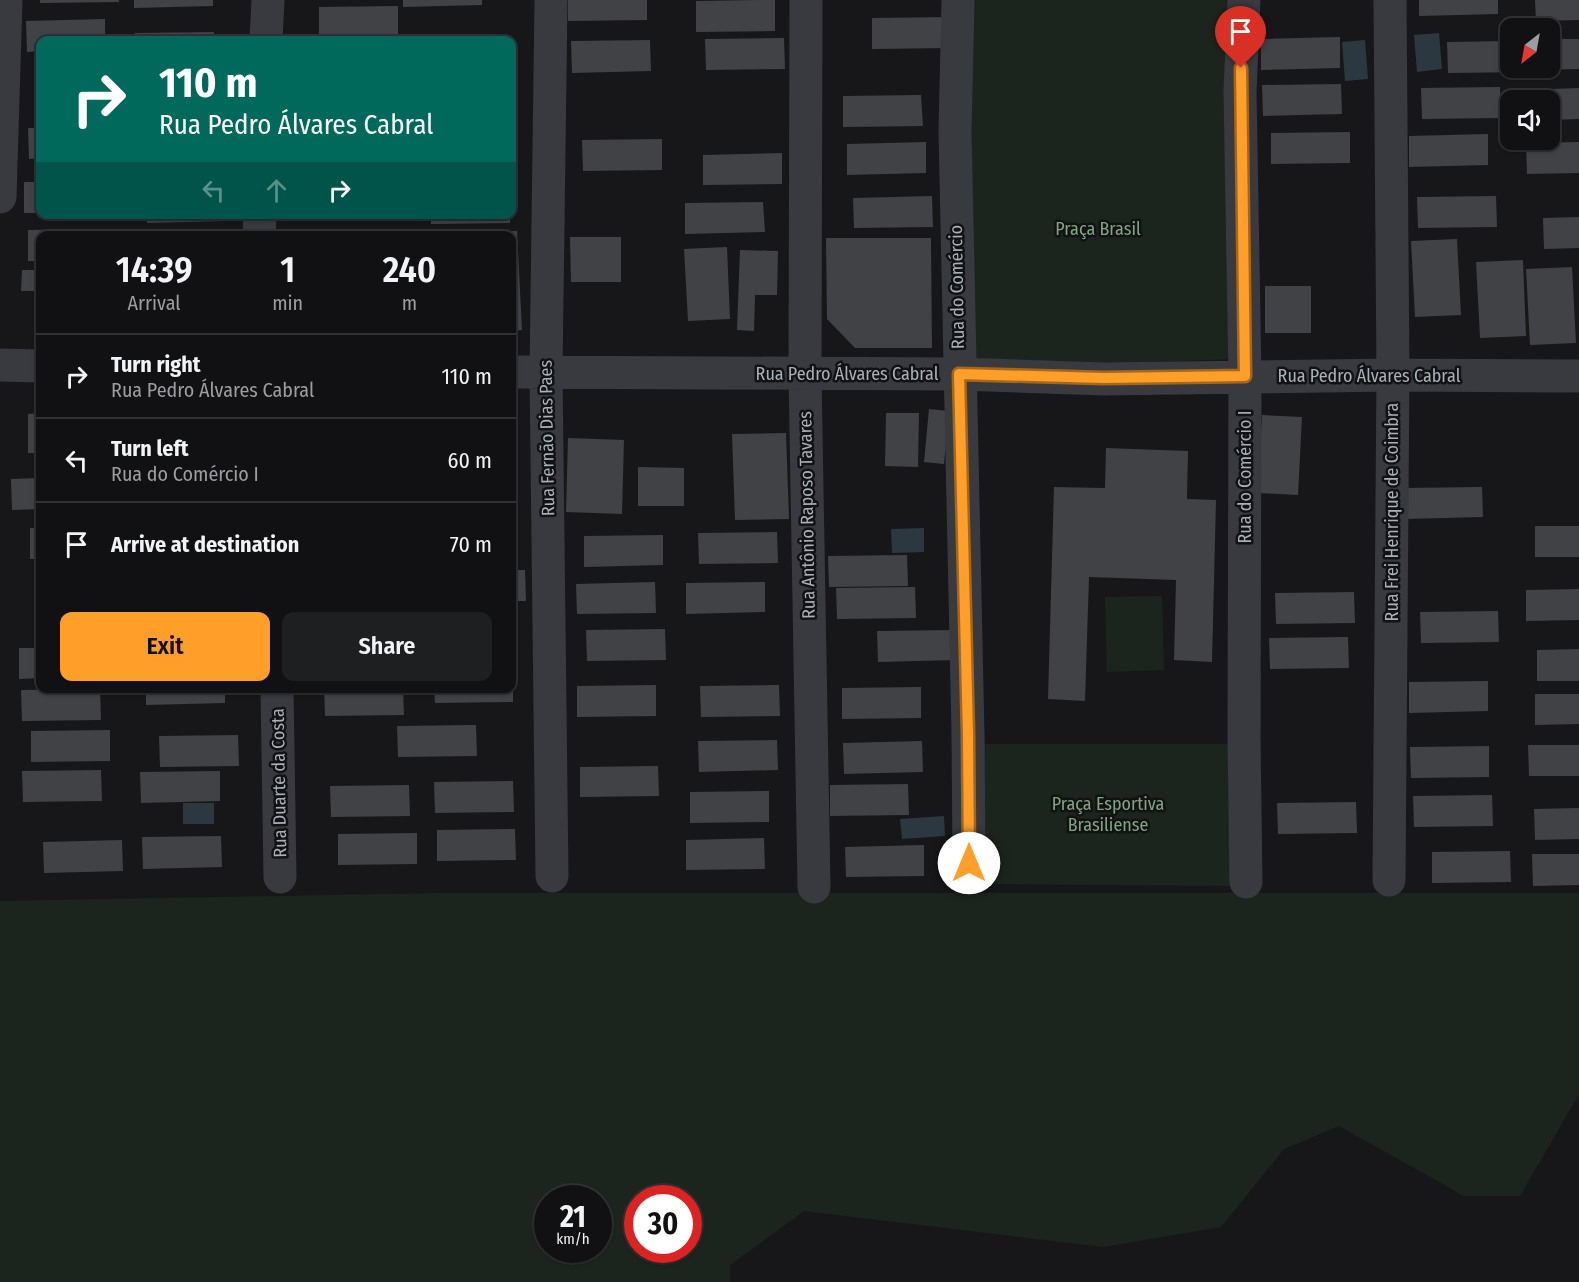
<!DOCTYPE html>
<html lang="en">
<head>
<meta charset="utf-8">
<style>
  body { margin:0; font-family:"Fira Sans Condensed",sans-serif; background:#1e1f21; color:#f1f3f6; height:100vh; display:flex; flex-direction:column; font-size:22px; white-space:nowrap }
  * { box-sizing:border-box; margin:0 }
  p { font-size:20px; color:#9c9da0 }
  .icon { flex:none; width:33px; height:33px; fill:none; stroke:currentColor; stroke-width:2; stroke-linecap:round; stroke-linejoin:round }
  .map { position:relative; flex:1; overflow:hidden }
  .details { position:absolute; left:36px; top:231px; width:480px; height:462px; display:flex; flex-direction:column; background:#111113; border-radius:12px; box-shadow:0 2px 4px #0004,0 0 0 2px #303133 }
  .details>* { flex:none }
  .banner { position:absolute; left:36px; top:36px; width:480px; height:183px; border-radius:12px; box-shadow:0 2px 4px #0004,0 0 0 2px #303133; background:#00695c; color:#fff; overflow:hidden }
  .needle { width:39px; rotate:211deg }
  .controls { position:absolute; left:1500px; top:18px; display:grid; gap:12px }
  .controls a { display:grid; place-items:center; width:60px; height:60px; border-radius:12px; background:#111113; box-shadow:0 2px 4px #0004,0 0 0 2px #303133; font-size:30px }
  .speed { position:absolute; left:534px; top:1185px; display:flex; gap:12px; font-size:30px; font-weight:700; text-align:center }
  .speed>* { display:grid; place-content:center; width:78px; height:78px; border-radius:50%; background:#111113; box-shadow:0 2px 4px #0004,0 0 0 2px #303133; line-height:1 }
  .speed small { font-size:15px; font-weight:400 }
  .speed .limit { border:9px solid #d22; background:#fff; color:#111 }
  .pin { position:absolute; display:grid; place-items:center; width:51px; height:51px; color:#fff; margin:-62px -26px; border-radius:50% 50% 50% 0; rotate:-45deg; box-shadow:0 0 6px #0007 }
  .pin .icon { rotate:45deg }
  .me { position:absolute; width:66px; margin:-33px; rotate:0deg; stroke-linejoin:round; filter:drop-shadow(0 0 4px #0008) }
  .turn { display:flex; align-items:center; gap:21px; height:126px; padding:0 24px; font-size:27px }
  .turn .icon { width:78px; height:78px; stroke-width:2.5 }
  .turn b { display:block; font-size:42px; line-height:51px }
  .lanes { display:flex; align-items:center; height:57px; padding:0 24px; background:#0003; justify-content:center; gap:30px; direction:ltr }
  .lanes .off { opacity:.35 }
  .eta { display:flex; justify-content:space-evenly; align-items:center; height:102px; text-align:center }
  .eta b { font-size:36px; font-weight:600; line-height:42px }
  .action { display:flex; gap:12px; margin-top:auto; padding:12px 24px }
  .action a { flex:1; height:69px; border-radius:12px; background:#ff9e29; color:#111; font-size:24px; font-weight:600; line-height:69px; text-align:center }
  .action a+a { background:#1e1f21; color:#f1f3f6 }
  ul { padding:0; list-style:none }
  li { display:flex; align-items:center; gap:18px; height:84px; padding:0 24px; border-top:2px solid #303133 }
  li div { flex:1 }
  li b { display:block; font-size:22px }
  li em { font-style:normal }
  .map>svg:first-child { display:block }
  .green { fill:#1c251d; fill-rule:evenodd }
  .water { fill:#2b383f }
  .building { fill:#414246 }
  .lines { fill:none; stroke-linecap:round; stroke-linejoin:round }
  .street { stroke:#383a3f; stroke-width:33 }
  .route-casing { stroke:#a6671b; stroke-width:15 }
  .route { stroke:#ff9e29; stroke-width:10 }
  .labels { text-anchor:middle; stroke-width:5; stroke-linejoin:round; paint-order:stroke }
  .park-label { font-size:18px; fill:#7fa77d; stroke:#121214 }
  .street-label { font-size:18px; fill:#a8b0ba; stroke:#121214 }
</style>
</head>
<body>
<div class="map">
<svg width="1579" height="1282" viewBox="0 0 1579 1282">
  <rect width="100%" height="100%" fill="#171719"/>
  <path class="green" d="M969,0H1233L1235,359L1081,365L966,364Z
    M1162,596L1164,670L1107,672L1105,597Z
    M984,744H1231V886L985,884Z
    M442,893H1579V1094L1520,1196H1464L1339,1126L1284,1149L1221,1227L1103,1247L804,1211L730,1265V1282H0V901ZM548,1198H598V1250H548ZM638,1198H688V1250H638Z"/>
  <path class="water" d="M1439,33L1442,69L1417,72L1414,35Z
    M1365,40L1368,79L1345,81L1342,42Z
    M924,528V552L892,553L891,529Z
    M183,803H214V824H183Z
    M944,816L945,836L902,839L900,819Z"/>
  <path class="building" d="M40,0H119V2L40,3Z
    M134,0H213V6L134,8Z
    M403,0H482V5L403,7Z
    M568,0H647V20L568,21Z
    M759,0H775V31L696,32V1Z
    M1419,0H1498V14L1419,16Z
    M1535,0H1579V20L1536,21Z
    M398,6V36L319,37V7Z
    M951,17V48L872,49V18Z
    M105,19V40H40V51L27,52L26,21Z
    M214,32V40H135V33Z
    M1340,37V68L1261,70V39Z
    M784,38L785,69L706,70L705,39Z
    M1550,39H1579V69L1534,70V68H1550Z
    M650,40L651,71L572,73L571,41Z
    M1510,41V68H1527V72L1448,73L1447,42Z
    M1341,84L1342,114L1263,116L1262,85Z
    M1500,87L1501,118L1422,119L1421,88Z
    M1579,88V119L1550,120V100H1523V90Z
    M921,95L923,126L843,127V96Z
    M28,128H40V158L29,159Z
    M1350,132V163L1271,164V133Z
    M1488,134V165L1409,167V136Z
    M662,139V170L583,171L582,140Z
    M926,142V173L847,175V144Z
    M1579,142V173L1527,174L1526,143Z
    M782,153V184L703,185V155Z
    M24,182H40V213H24Z
    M932,196L933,227L854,228L853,198Z
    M1496,196L1497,227L1418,228L1417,197Z
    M763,202L765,232L685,234V203Z
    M147,214H226V221L147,223Z
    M321,214H400V220L321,221Z
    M431,214H510V223L431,224Z
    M1579,217V248L1544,249L1543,218Z
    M106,229L107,236H40V261H28V230Z
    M517,231L522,330L512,331V236H463V233Z
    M570,237H621V282H571Z
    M826,238H931L932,348H855L827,319Z
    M1457,239L1461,315L1415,317L1411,241Z
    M727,247L730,319L688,321L684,249Z
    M740,250L778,251L777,295H755L754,331L737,330Z
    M1523,260L1526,336L1480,338L1476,262Z
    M1572,267L1576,343L1530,345L1526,269Z
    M22,270H40V291H21Z
    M1265,286H1311V333H1265Z
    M929,409L949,411L944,464L924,462Z
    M40,413V453H28V414Z
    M886,413H919L918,467L885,466Z
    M1262,415L1302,417L1298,495L1258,493Z
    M786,433L789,519L735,520L732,434Z
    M568,438L624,440L622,514L566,512Z
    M1106,448L1188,451L1187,499L1216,500L1212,662L1174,660L1176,580L1089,577L1085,701L1048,699L1054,487L1105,488Z
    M638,467L684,468V506H638Z
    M40,478V509L12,510L11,479Z
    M1482,487L1483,517L1404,519L1403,488Z
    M1535,526H1579V557H1535Z
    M30,528H40V559H30Z
    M777,532L778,563L699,564L698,533Z
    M663,535V565L584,567V536Z
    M907,555L908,586L829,587L828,556Z
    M512,570H525L526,601H512Z
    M655,582L656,613L577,614L576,584Z
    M765,582V612L686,614V583Z
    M915,587L916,618L837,619L836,588Z
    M1579,589V620L1526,621V590Z
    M1354,592L1355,623L1276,624L1275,593Z
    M37,608H40V639H37Z
    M1498,611L1499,642L1421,643L1420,612Z
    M665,629L666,660L587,661L586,630Z
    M956,630L957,660L878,662L877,631Z
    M1348,637L1349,668L1270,669L1269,638Z
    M19,648H40V678L19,679Z
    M1579,649V681H1537V650Z
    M1488,681V711L1409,713V682Z
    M656,685V716L577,717V686Z
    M779,685L780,716L701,717L700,686Z
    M921,687V718L842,719V688Z
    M146,688H225V703L146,705Z
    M324,688H403L404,715L325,716Z
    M434,688H513V702L435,703Z
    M100,689L101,720L22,721L21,690Z
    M1535,694H1579V724L1535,725Z
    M476,725L477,756L398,757L397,726Z
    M110,730V761L31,762V731Z
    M238,735L239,766L160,767L159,736Z
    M777,740L778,770L699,772L698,741Z
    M922,741L923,772L844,774L843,743Z
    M1528,745H1579V776H1529Z
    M1489,746V777L1411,778L1410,747Z
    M658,766L659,796L580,797V767Z
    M101,770L102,801L23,802L22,771Z
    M220,771V801L141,803L140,772Z
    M513,781L514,812L435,813L434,782Z
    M908,784L909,815L830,816V785Z
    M409,785L410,816L331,817L330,786Z
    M769,791V822L690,823V792Z
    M1492,795L1493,826L1414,827L1413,796Z
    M1356,802L1357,833L1278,834L1277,803Z
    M1579,808V839L1535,840L1534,809Z
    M515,829L516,860L437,861V830Z
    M417,833V864L338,865V834Z
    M221,836L222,867L143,869L142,837Z
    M764,838L765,869L686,870V840Z
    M122,840L123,871L44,873L43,842Z
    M924,845V876L846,877L845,847Z
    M1510,851L1511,882L1432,883V852Z
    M1532,854H1579V885L1533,886Z"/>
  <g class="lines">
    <path class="street" d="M551,0L546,373L552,876
      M806,0L805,374L814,887
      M958,0L955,131L968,734L969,863
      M1244,0L1240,91L1245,377L1244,737L1246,882
      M266,40L268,0
      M0,197L6,0
      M259,236L260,214
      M0,365L40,366
      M512,372L959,374L1104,379L1393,375L1579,376
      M277,688L280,877
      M1389,880L1393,375L1390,0"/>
  </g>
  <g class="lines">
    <defs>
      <path id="route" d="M969,863L968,734L959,374L1104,378L1245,376L1241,68"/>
    </defs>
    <use href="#route" class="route-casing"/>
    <use href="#route" class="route"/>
  </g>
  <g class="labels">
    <g class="park-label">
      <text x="1098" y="235">Praça Brasil</text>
      <text x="1108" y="810">Praça Esportiva<tspan x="1108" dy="21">Brasiliense</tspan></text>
    </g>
    <g class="street-label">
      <text transform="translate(957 287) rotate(-91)" y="6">Rua do Comércio</text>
      <text x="847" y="380">Rua Pedro Álvares Cabral</text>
      <text x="1369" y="382">Rua Pedro Álvares Cabral</text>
      <text transform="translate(547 438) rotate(-91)" y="6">Rua Fernão Dias Paes</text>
      <text transform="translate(1245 477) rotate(-90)" y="6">Rua do Comércio I</text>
      <text transform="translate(1392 512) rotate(-90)" y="6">Rua Frei Henrique de Coimbra</text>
      <text transform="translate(807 515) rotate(-91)" y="6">Rua Antônio Raposo Tavares</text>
      <text transform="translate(279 783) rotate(-91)" y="6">Rua Duarte da Costa</text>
    </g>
  </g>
</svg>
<div class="controls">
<a><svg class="needle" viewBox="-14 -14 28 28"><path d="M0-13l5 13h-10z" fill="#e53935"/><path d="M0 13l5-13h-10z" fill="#9c9da0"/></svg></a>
<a><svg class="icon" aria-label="sound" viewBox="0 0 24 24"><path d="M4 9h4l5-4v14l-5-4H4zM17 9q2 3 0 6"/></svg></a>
</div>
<div class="speed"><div>21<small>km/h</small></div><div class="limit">30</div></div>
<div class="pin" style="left:1241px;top:68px;background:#d93025"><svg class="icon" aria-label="arrive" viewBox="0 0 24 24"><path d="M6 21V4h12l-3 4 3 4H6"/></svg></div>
<svg class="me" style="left:969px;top:863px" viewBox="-20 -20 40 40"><circle r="19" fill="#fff"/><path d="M0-13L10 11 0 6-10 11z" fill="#ff9e29"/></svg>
<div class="banner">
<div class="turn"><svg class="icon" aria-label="right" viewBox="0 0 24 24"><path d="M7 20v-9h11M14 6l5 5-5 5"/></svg><div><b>110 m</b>Rua Pedro Álvares Cabral</div></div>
<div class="lanes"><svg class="icon off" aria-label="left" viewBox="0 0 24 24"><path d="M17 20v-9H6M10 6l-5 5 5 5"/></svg><svg class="icon off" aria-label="ahead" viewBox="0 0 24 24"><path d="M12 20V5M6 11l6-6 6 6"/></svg><svg class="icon" aria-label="right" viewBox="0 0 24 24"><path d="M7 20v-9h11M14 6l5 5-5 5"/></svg></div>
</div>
<section class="details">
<div class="eta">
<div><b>14:39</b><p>Arrival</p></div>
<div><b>1</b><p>min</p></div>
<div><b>240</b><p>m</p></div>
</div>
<ul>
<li><svg class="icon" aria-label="right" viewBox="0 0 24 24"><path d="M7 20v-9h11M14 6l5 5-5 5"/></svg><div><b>Turn right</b><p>Rua Pedro Álvares Cabral</p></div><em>110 m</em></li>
<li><svg class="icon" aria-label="left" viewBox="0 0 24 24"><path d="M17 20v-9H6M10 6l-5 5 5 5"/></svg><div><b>Turn left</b><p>Rua do Comércio I</p></div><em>60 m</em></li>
<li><svg class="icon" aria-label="arrive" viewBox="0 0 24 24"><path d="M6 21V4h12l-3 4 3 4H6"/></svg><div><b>Arrive at destination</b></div><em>70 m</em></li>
</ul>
<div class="action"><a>Exit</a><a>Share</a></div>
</section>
</div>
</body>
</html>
